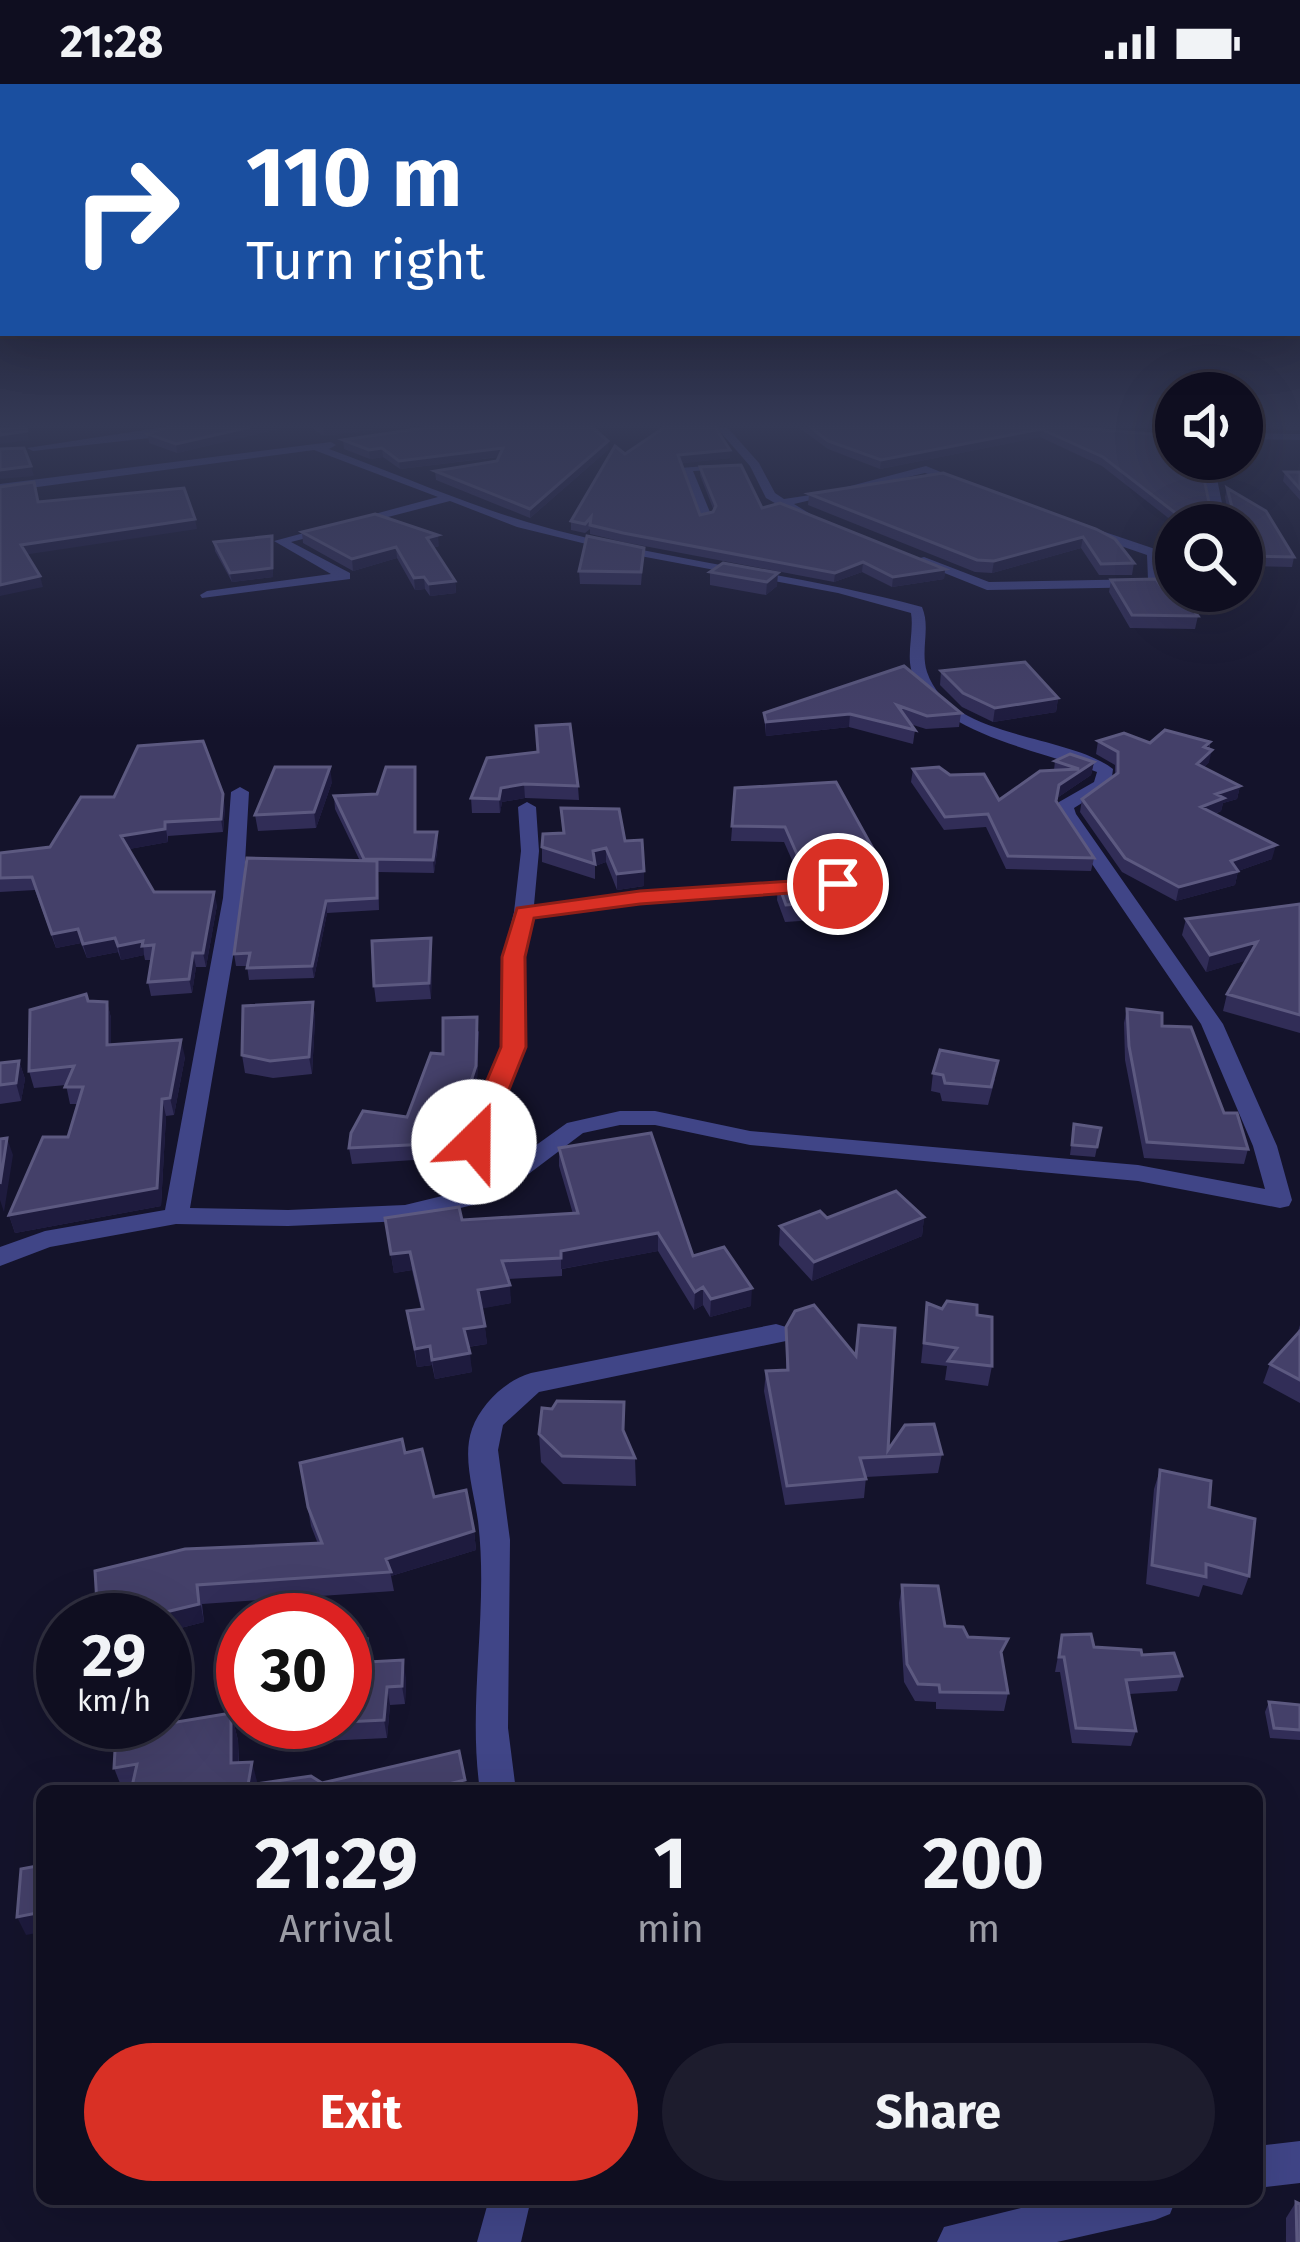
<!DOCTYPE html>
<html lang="en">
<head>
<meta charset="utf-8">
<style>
  body { margin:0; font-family:"Fira Sans",sans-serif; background:#1d1c2d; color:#f1f3f6; height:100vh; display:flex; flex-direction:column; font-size:45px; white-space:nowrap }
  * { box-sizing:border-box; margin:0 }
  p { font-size:39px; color:#9b9ca5 }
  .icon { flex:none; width:66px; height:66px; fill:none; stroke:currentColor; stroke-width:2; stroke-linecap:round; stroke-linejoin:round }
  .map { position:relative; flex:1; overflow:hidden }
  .panel { position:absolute; left:36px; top:1701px; width:1227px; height:420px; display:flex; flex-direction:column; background:#0f0e20; border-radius:18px; box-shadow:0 12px 48px #0002,0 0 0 3px #2f2e3e }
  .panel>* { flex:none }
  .hud { position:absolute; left:0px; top:0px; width:1302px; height:252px; box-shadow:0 12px 48px #0002,0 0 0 3px #2f2e3e; background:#1a4fa0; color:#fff; overflow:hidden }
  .tools { position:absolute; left:1155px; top:288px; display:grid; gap:24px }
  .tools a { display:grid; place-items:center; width:108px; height:108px; border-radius:50%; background:#0f0e20; box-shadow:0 12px 48px #0002,0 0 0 3px #2f2e3e; font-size:60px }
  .speed { position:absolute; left:36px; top:1509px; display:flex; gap:24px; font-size:60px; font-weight:700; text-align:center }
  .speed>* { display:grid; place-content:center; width:156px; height:156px; border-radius:50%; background:#0f0e20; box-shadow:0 12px 48px #0002,0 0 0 3px #2f2e3e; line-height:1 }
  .speed small { font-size:30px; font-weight:400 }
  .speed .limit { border:18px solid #d22; background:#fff; color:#111 }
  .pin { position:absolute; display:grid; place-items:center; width:102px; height:102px; color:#fff; margin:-51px; border:6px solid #fff; border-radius:50%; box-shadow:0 3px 12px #0007 }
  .me { position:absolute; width:132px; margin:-66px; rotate:23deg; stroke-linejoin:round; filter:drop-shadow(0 0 9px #0008) }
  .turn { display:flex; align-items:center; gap:42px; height:252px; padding:0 48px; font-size:54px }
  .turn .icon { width:156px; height:156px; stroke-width:2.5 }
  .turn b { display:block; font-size:84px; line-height:102px }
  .eta { display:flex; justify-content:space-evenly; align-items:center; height:204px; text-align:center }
  .eta b { font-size:72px; font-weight:700; line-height:84px }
  .cta { display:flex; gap:24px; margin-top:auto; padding:24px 48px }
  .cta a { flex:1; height:138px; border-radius:72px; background:#d93025; color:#fff; font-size:48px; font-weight:700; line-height:138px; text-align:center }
  .cta a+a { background:#1d1c2d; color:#f1f3f6 }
  .status { display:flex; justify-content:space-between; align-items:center; height:84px; padding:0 60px; background:#0f0e20; direction:ltr }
  .status svg { height:33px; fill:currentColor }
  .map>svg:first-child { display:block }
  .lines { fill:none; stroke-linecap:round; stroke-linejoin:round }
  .street { fill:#404587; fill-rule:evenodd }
  .wall { fill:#312d57 }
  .shaded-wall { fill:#1e1b3e }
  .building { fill:#444069; stroke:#5c5980; stroke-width:3 }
  .route { fill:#d93025; stroke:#8d1f18; stroke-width:3 }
</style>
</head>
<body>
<div class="status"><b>21:28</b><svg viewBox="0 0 49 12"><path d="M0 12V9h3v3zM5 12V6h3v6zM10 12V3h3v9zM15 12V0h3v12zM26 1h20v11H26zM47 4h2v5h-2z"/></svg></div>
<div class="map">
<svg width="1300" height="2158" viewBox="0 0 1300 2158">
  <rect width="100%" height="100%" fill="#14132b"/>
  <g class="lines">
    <path class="street" d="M164,343H180L150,354L33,367L27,364Z
      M716,343H727L759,379L775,409L784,415L824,409L926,382L973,401L963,403L925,389L794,420L812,431L808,438L766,414L750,382Z
      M1242,349L1300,350V356L1242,355Z
      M331,358L336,361L329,365C395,389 460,418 527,438C656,476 792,488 922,523C931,544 920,566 927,588C950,656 1066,649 1113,685L1111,701L1074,724L1076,730L1223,940L1277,1062L1292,1116L1289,1122L1280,1124L1138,1097L750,1061L655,1041H620L583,1049L494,1116L405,1137L288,1142L176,1140L50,1163L0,1182V1163L45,1147L165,1126L223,814L231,708L240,703L249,708L243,814L190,1124L288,1126L405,1121L471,1105L459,1079L462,1058L503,963V873L514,828L521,767L518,723L527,718L536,723L539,767L534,821L640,807L808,796L817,802L808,808L640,819L533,833L523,873L525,963L486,1058L483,1079L490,1094L567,1039L620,1027H655L750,1047L1138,1081L1265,1105L1253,1062L1201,940L1058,730L1059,718L1094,698L1097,688C1044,667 928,649 911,585C907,567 914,547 911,529L838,509L619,468L517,443L450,417L291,458L350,489V495L202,514L200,511L207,507L331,490L274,457L438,413L314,366L0,408V400Z
      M1201,375H1213L1225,434L1219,441H1206L1213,433Z
      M732,380L728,385L693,387L712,433L702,436L680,384Z
      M1084,441L1158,466L1160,474L1176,469V478L1161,483V499L1154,503L987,506L912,476L924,473L989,498L1148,495L1147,471L1080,448L1078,445Z
      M776,1240L786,1243L790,1250L786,1257L539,1308L503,1341L498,1366L510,1456L508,1644L516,1707H480C467,1617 489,1527 478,1437C474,1408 462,1373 472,1345C481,1320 506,1296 531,1289Z
      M1300,2057V2099L1257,2104V2062Z
      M489,2115H531L521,2158H477Z
      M1057,2115H1176L1170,2130L1155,2136L1057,2158H937L944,2143Z"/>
  </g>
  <path class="wall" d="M287,343L177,369L149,359L148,350Z
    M311,343H390L324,352Z
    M656,343H715L730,374L681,379L700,431L714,427L700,391V383L762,424L945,485L944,495L892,503L862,488L834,498L623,458L590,450V445L585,449L571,446V437L625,370L660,347Z
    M798,343H1066L1198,382L1192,383L1210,423L1208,432L1202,439L1176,440L1102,382L1040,353L880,385L828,365Z
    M1131,343H1176V346Z
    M1242,343H1300V346Z
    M343,356L609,365L530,434L436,396L435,387L497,377L499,373L400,385L383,373L370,375L344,365Z
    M1285,388L1300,389V416L1283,397Z
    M1227,404L1294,473L1292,483L1242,482V441H1212L1213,436L1225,434L1228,428L1225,413Z
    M809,410L1096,445L1134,479L1132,491H1099L1081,464L992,489L975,488L808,421Z
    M302,448L439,462L433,464L455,497L456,509L430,512L425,505L415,506L397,474L353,487L303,459Z
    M272,452L273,493L232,498L215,467L214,458Z
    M644,464L641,501L580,500L579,487Z
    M723,479L777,502L766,511L710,501V488Z
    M1111,496L1160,501L1198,532L1195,545L1130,544L1109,508Z
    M904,582L961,629L959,643L926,645L910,640L915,646L913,660L849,643L766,652L764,629Z
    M941,587L1058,614L1056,628L993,638L962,623L940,601Z
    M1098,657L1210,658L1209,678L1204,683L1240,702L1237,715L1223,719L1221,727L1215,730L1272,775L1238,787L1235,801L1176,817L1122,788L1080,728L1082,715L1115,691V681L1096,670Z
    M487,674L578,702L579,716L525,714L502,718L500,729H472L471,714Z
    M1055,677L1094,678L1091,691L1057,714L1056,717L1094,774L1091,787L1006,785L986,743L944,746L911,698L913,685L950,691L999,716L1054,686Z
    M415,683L416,748L438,761L434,789L378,788L379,826L327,829L314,894L249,896L247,882H236L234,870L360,777L335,725L334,712L377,710Z
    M332,698L316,744L258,747L255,731Z
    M735,704L876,770L874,785L799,792L784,758L731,757Z
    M225,723L223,748L168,752V758L129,765L154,808L217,821L206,883H196L192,909L151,912L148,898L152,876H145L144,871L121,876L118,868L87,874L81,859L56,864L35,806L0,808V769L50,763Z
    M561,724L625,757L644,802L617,806L606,778L595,782V795L542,778V763L563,749Z
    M778,799L847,817L846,834L785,838L777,816Z
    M1300,820V949L1223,927L1227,910L1247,876L1206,888L1182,851L1186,835Z
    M432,870L431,915L376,918L374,902Z
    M88,917L107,918L111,934V961L185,973L174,1031L166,1032L161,1122L15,1149L9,1131L68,1053L78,1020H70L66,1001L34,1004L29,987Z
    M313,918L315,935L312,990L273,994L245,989L242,971Z
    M1127,925L1162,942L1248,1065L1244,1080L1144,1074L1125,976L1124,939Z
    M479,947L477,997L460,1052L430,1050V1075L352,1080L349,1064L407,1033L443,970Z
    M19,977L25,995L21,1017L0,1020V979Z
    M933,989L995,995L988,1021L942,1017L940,1009L931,1007Z
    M1074,1040L1101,1044L1095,1073L1070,1071Z
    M559,1064L693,1172L751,1222L710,1233L703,1221L694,1226L658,1167L562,1185V1192L508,1195L511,1219L482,1224L487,1260L468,1263L472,1288L435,1295L432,1281L417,1283L407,1227L421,1225L412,1186L394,1189L385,1134L462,1136L573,1130L559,1082Z
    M924,1133L922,1152L812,1197L779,1161L780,1142L827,1134Z
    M927,1219L942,1225L977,1231L992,1282L988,1302L945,1296L947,1282L921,1279Z
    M1300,1241V1319L1263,1299L1270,1280L1297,1250Z
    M786,1243L888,1366L942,1370L938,1389L866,1393L864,1414L785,1421L764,1307L766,1287L786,1286Z
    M552,1325L624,1349L635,1374L636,1402L563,1400L541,1378L539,1350Z
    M405,1369L434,1413L474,1447L476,1466L391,1492L394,1507L202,1520L204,1538L165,1548V1536H98L318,1460L311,1442L300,1379Z
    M1160,1386L1209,1423L1249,1492L1242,1511L1203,1501L1199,1513L1146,1500L1154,1405Z
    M902,1501L945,1542L968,1553L1002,1575L1008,1609L1004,1627L936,1625V1618L915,1617L904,1598L899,1519Z
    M1062,1551L1094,1563L1142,1571L1182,1592L1177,1607L1129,1610L1136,1647L1131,1662L1072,1659L1060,1588H1055Z
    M371,1578L406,1594L405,1620L390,1621L387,1654L303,1658L299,1638Z
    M1269,1618L1300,1621V1656L1270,1654L1265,1628Z
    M231,1629L238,1656L239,1678L258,1700L322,1699L459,1667L467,1707H123L114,1684Z
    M1296,2118L1300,2158H1286V2134Z"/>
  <path class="shaded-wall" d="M250,343H287L177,369L176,360Z
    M328,343H390L324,352L323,344Z
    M1041,345L1040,353L880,385L881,376Z
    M27,347L29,356L0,360V351Z
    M608,357L609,365L530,434V425Z
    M382,364L383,373L370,375L369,366Z
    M503,364L504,372L400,385L399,377Z
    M730,366V374L678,380V371Z
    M1179,375H1199L1198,382L1178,384Z
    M31,382L34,392L0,395V386Z
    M195,435L197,445L23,471L21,461Z
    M438,451L439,462L428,465L427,454Z
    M272,452L273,493L232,498L230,489Z
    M1083,453L1081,464L992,489L994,477Z
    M396,463L397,474L353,487L352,475Z
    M863,478L862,488L834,498L835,489Z
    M945,485L944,495L892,503L893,493Z
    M778,489L777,502L766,511L767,498Z
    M40,492L43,503L0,512V501Z
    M424,493L425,505L415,506L414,494Z
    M455,497L456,509L430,512L429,500Z
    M1058,614L1056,628L993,638L995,624Z
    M850,630L849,643L766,652V638Z
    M1210,658L1207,671L1212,666L1209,678L1194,693L1204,663Z
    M1094,678L1091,691L1057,714L1059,701Z
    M330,683L332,698L316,744L314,728Z
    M524,700L525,714L502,718L500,729L499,715L501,704Z
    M1240,702L1237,715L1223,719L1221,727L1198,736L1201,723L1216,710Z
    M223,710L225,723L223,748L221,735Z
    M165,738L168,758L124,766L121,752Z
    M437,748L438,761L434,789L433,776Z
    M1276,761L1272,775L1238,787L1235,801L1176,817L1179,803L1231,777Z
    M606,764V778L595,782L593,767Z
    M644,787V802L617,806V790Z
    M214,808L217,821L206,883L203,869Z
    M326,817L327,829L314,894L312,882Z
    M78,845L81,859L56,864L52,850Z
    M115,854L118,868L87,874L83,860Z
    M431,854L432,870L431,915L429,899Z
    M143,857L144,871L121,876L118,862Z
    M1257,858L1252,875L1206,888L1210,871Z
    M193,869L196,883L192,909L189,895Z
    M107,918L111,934V978L107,961Z
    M313,918L315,935L312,990L309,973Z
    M477,933V997L460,1052L458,1037Z
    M181,956L185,973L174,1031L170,1014Z
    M19,977L25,995L21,1017L16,999Z
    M162,1015L166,1032L161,1122L15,1149L9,1131Z
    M7,1054L13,1071L4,1128L0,1116V1100Z
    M924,1133L922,1152L812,1197L814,1178Z
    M658,1149V1167L561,1185V1167Z
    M410,1168L412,1186L394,1189L391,1170Z
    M510,1201L511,1219L480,1225L478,1206Z
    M703,1203V1221L694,1226L695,1208Z
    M752,1204L751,1222L710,1233L711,1215Z
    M485,1242L487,1260L466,1263L464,1245Z
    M430,1262L432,1281L417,1283L415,1265Z
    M470,1269L472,1288L435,1295L432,1276Z
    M474,1447L476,1466L391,1492L386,1475Z
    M197,1501L204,1538L165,1548V1536H145V1533Z
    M403,1576L406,1594L405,1620L402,1602Z
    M387,1603L390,1621L387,1654L384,1636Z
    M231,1629L238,1656L239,1705L231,1679Z
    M252,1678L259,1705L248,1701Z
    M465,1696L467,1707H420Z
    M42,1828V1848L26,1851L17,1833Z"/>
  <path class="building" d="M26,343L27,347L0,351V345Z
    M168,343H250L176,360L148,350Z
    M430,343H592L608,357L530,425L435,387L497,377L503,364L399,377L382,364L369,366L343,356Z
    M715,343L730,366L678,371L700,431L713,428L716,422L700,383L741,381L762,424L780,419L945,485L893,493L863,478L835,489L623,449L590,441L591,433L585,440L571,437L615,362L625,370L665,343Z
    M810,343H1066L1176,352V375H1184H1179L1203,390L1210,423L1204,430L1178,431L1103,373L1041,345L881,376L828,357Z
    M24,364L31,382L0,386V365Z
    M1285,388H1300V405Z
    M943,389L1096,445L1115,455L1134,479L1101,480L1083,453L994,477L977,476L809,410Z
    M34,398L38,418L184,404L195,435L21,461L40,492L0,501V403Z
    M1227,404L1266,427L1294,473L1242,472V441H1214L1213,436L1225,434L1232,423Z
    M375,430L438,451L427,454L455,497L429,500L424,493L414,494L396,463L352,475L302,448Z
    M272,452V484L230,489L214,458Z
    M587,452L644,464L641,488L579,487Z
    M723,479L778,489L767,498L710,488Z
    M1156,495L1160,501H1176V507H1180L1198,532L1132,531L1111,496Z
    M1025,578L1058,614L995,624L963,609L941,587Z
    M904,582L961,629L927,632L897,621L915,646L850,630L766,638L764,629Z
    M570,640L578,702L524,700L501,704L499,715L471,714L487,674L538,668L536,642Z
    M1165,646L1210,658L1204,663L1212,666L1197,680L1240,702L1216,710L1224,714L1201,723L1276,761L1231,777L1238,787L1179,803L1125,774L1082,715L1118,689V668L1098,657L1124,649L1150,659Z
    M203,657L223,710L221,735L165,738V745L121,752L154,808H214L203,869H193L189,895L148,898L154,861L142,862L143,857L118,862L115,854L83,860L78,845L52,850L32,793L0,794V769L50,763L81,713H114L138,662Z
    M1070,670L1094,678L1059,701L1056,717L1094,774L1008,772L988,730L945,733L913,685L939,683L950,691L984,690L999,716L1040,687L1079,685L1055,677Z
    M275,683H330L314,728L255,731Z
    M386,683H415V748H437L433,776L364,775L334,712L377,710Z
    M836,698L876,770L800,777L785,743L732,742L735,704Z
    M561,724L619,725L625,757L642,756L644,787L617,790L606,764L593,767L595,780L542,763L543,750L564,749Z
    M247,774L377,777V814L326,817L312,882L247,884L250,869L234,870Z
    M837,794L847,817L786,821L778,799Z
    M1300,820V931L1227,910L1257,858L1210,871L1186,835Z
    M431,854L429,899L374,902L372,857Z
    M86,910L88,917L107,918V961L181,956L170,1014L162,1015L157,1104L9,1131L43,1053H68L83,1003H65L74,982L29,987L30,926Z
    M313,918L309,973L270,977L242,971L243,922Z
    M1127,925L1162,929V942L1191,943L1224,1029H1237L1248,1065L1147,1058L1129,962Z
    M477,933L476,982L458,1037L429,1035L428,1060L349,1064L351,1049L363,1027L407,1033L431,969L443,970V934Z
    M940,966L998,977L991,1003L945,999L943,991L933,989Z
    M19,977L16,999L0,1001V979Z
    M1074,1040L1101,1044L1097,1063L1072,1061Z
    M651,1049L693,1172L724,1163L752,1204L711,1215L703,1203L695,1208L658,1149L561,1167V1174L502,1177L510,1201L478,1206L485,1242L464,1245L470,1269L432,1276L430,1262L415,1265L407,1227L423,1225L410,1168L391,1170L385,1134L459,1123L462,1136L578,1129L559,1064Z
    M7,1054L0,1100V1055Z
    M896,1107L924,1133L814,1178L780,1142L820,1127L827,1134Z
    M947,1217L977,1221V1231L992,1233V1282L948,1277L957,1264L924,1259L927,1219L942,1225Z
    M814,1221L856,1272L859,1241L895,1244L888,1366L905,1341L934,1340L942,1370L860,1374L866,1395L787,1402L766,1287L788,1286L786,1243L795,1227Z
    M1300,1247V1296L1270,1280Z
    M557,1317L624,1318L623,1346L635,1374L562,1372L539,1350L542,1324L552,1325Z
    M402,1355L405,1369L422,1365L434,1413L466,1406L474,1447L386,1475L391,1488L197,1501L199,1520L145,1533V1536H98L95,1487L185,1465L322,1459L308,1423L300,1379Z
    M1160,1386L1211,1397L1209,1423L1255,1435L1249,1492L1206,1480V1493L1152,1481Z
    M902,1501L938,1502L945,1542L963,1543L968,1553L1008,1555L1001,1568L1008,1609L940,1608L939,1601L918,1600L907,1580Z
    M1091,1550L1094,1563L1141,1566L1142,1571L1174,1569L1182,1592L1126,1596L1136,1647L1076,1644L1064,1573H1059L1062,1551Z
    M367,1555L368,1578L403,1576L402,1602L387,1603L384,1636L345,1638V1558Z
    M1269,1618L1300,1621V1646L1274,1644Z
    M231,1629V1679L252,1678L248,1701L311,1692L322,1699L459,1667L465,1696L420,1707H131L137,1680L114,1684L116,1648Z
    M42,1781V1828L17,1833L21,1785Z
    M1296,2118L1300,2120V2158H1297Z"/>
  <linearGradient id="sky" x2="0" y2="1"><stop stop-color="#0b0a18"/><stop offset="0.53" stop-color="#343955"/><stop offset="1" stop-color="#343955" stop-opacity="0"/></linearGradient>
  <rect width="1300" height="645" fill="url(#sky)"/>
  <path class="route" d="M838,794L845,796V805L640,820L534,834L525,873L526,963L488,1058L484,1064H465L461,1058L501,963L502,873L517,824L640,807Z"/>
</svg>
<div class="tools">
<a><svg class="icon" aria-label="sound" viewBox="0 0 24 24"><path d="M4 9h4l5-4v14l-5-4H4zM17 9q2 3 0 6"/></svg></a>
<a><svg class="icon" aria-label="search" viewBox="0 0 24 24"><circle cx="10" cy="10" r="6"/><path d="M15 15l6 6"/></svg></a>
</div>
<div class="speed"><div>29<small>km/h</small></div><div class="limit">30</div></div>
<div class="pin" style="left:838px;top:800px;background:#d93025"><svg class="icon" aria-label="arrive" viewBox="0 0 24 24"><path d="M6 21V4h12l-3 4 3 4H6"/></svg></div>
<svg class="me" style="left:474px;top:1058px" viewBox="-20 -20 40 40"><circle r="19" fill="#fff"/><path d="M0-13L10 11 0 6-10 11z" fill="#d93025"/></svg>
<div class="hud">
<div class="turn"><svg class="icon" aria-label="right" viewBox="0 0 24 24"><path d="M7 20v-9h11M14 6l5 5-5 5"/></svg><div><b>110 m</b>Turn right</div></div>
</div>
<section class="panel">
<div class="eta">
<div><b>21:29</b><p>Arrival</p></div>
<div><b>1</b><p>min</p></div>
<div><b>200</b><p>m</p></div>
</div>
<div class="cta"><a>Exit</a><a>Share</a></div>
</section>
</div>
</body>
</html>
